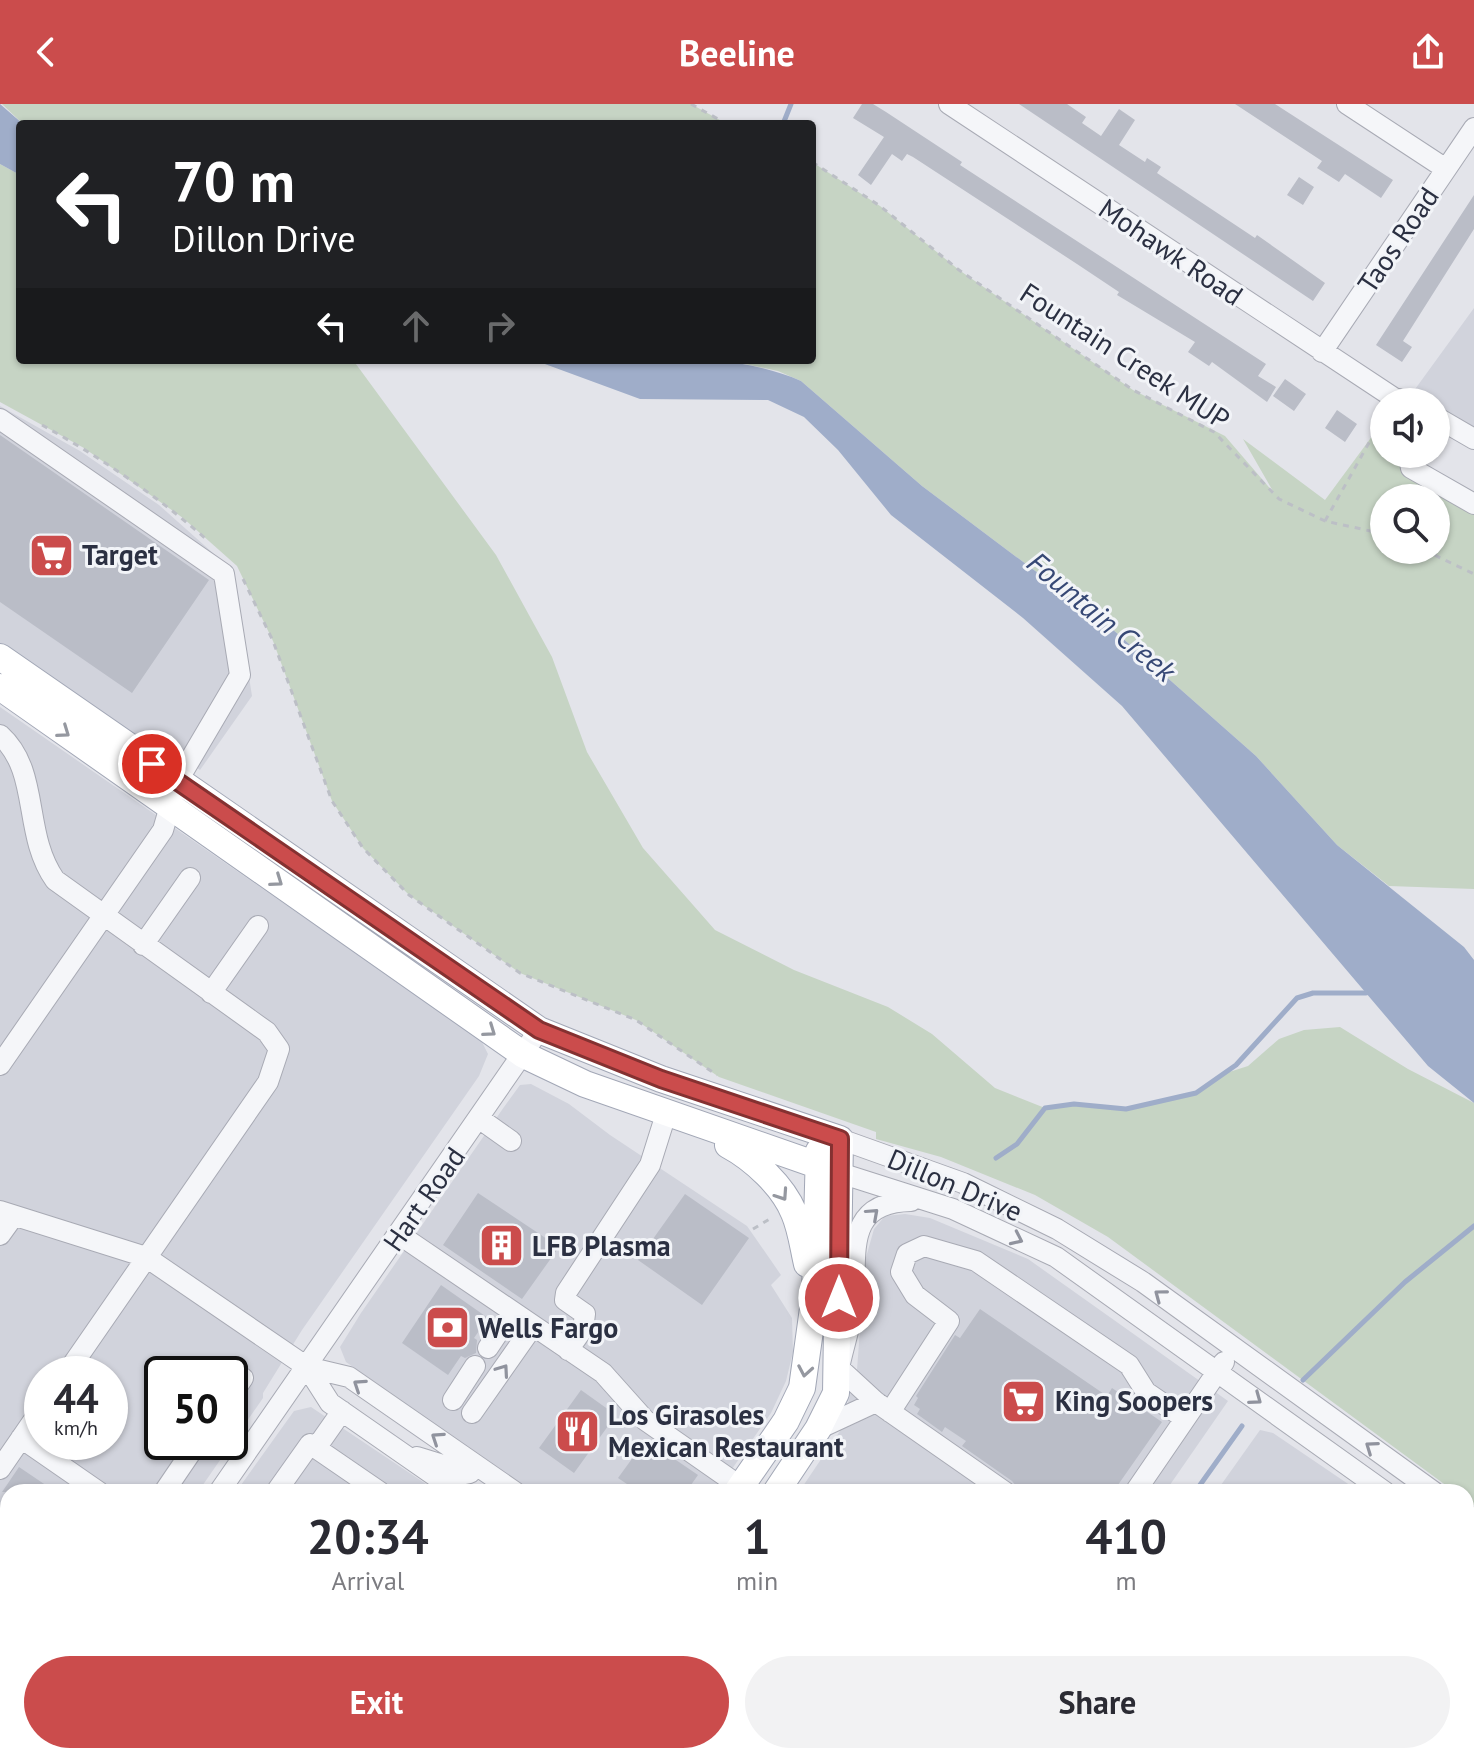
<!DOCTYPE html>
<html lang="en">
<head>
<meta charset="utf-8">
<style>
  body { margin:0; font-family:"PT Sans",sans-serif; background:#f2f2f3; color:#2b2b33; height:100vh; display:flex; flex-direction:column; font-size:30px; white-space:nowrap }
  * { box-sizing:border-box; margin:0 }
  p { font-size:26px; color:#7c7c81 }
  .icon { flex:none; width:44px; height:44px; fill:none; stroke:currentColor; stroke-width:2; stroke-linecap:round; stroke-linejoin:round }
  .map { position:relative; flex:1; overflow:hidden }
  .sheet { position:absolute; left:0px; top:1380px; width:1474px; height:280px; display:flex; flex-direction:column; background:#fff; border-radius:24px 24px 0 0; box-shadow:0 2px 6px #0004 }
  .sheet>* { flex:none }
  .hud { position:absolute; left:16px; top:16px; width:800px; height:244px; border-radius:8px; box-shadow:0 2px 6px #0004; background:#202124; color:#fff; overflow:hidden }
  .fabs { position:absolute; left:1370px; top:284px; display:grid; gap:16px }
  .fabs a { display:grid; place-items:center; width:80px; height:80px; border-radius:50%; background:#fff; box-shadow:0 2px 6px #0004; font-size:40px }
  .speed { position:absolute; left:24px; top:1252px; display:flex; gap:16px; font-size:40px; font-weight:700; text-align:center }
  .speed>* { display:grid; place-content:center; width:104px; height:104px; border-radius:50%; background:#fff; box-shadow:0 2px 6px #0004; line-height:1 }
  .speed small { font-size:20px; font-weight:400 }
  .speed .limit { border:4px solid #111; border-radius:12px; background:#fff; color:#111 }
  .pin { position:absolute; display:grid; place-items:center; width:68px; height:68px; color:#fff; margin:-34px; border:4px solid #fff; border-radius:50%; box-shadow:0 2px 8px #0007 }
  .me { position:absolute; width:88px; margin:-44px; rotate:0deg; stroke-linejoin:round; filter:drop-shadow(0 0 6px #0008) }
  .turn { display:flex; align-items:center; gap:28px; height:168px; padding:0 24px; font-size:36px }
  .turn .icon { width:104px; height:104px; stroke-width:2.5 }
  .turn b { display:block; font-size:56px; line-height:68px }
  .lanes { display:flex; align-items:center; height:76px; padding:0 24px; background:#0003; justify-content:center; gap:40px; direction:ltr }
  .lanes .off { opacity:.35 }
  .eta { display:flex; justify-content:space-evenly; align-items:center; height:136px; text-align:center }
  .eta b { font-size:48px; font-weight:700; line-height:56px }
  .cta { display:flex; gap:16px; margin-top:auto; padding:16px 24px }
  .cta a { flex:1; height:92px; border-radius:48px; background:#cb4c4c; color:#fff; font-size:32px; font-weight:700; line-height:92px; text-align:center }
  .cta a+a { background:#f2f2f3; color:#2b2b33 }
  header { display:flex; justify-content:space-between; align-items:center; height:104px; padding:0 24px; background:#cb4c4c; color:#fff; font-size:36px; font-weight:700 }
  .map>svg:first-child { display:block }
  .built { fill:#d1d3dc; fill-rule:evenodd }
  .green { fill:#c6d4c4; fill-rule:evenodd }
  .water { fill:#9fadc9 }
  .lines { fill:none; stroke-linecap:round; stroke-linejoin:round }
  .stream { stroke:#9fadc9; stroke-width:5 }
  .building { fill:#babdc7 }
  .minor-casing { stroke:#a8aab4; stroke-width:22 }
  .major-casing { stroke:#a2a7b6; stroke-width:28 }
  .path { stroke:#bcbfc6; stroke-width:3; stroke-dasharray:6 6; stroke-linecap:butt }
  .minor { stroke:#f5f6f9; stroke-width:20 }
  .major { stroke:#fff; stroke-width:26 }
  .oneway { stroke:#9598a0 }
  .oneway2 { stroke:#90939e }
  .route-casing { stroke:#843131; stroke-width:20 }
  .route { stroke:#cb4c4c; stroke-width:14 }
  .labels { text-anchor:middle; stroke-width:6; stroke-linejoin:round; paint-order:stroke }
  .street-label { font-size:28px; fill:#2b3042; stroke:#f2f4f8 }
  .poi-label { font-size:28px; font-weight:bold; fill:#2b3042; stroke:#f2f4f8; text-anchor:start }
  .water-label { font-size:30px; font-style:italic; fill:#364875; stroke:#f2f4f8 }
</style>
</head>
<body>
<header><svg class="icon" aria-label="back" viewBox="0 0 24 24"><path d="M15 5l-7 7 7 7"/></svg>Beeline<svg class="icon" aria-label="share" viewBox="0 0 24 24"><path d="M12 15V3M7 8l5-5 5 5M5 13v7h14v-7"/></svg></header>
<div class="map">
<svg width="1474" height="1660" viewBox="0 0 1474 1660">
  <rect width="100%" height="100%" fill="#e3e4ea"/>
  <path class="built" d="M1474,204V323L1436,301V298L1413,288Z
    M0,302L80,347L159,401L232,466L252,592L200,666L174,647L158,650L0,540Z
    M0,603L481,936L488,950L479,972L302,1226L263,1289V1294L198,1388H8V1583L0,1582ZM42,1270H110V1338H42ZM162,1270H230V1338H162Z
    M531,980L569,1000L610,1031L747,1122L781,1171L771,1181L792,1214L793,1248L786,1277L771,1309L716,1388H532L346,1258L340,1243L361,1209L504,1003L520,981Z
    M905,1110L930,1114L1028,1155L1228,1297L1165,1388H799L840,1327L857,1266L865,1157L874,1125L885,1112Z
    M311,1303L438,1388H236L294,1307Z
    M1260,1326L1273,1329L1360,1388H1216Z
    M1466,1460L1474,1466V1660H1030L1036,1652H1466Z
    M99,1652H434L428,1660H111Z
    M621,1652H981L976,1660H616Z"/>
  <path class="green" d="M2,0H691L727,20H23Z
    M812,58L880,102L959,166L1133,286L1225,332L1274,389L1243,335L1325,396L1384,316V350H1401L1406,371L1474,410V785L1389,782L1337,741L1256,652L1111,524L922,382L801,277L778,267L726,256H812ZM1384,394H1436V446H1384Z
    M0,60L20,71V256H353L496,451L552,553L587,648L643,744L715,826L794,866L888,903L932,930L995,984L1045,1004L1074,1000L1126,1005L1196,989L1223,970L1248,962L1279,935L1304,926L1340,923L1408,965L1474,999V1402L1466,1396V1388H1455L1108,1133L1035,1091L941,1053L876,1035V1028L719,973L636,916L520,869L409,791L363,744L332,697L273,537L237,462L183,414L84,344L0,298Z"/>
  <path class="water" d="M0,0L23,20H20V71L0,60Z
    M534,256C618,256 724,243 801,277L922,382L1111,524L1256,652L1337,741L1464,843L1474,856V999L1428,962L1122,602L1023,514L891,411L838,346L804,313L768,296L640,295Z"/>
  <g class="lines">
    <path class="stream" d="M783,20L791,0
      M996,1054L1017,1040L1045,1004L1074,1000L1126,1005L1196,989L1236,961L1297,894L1313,889H1366
      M1303,1276L1405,1178L1474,1122
      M1195,1388L1242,1322
      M0,1649L20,1660
      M1002,1660L1008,1652"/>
  </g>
  <path class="building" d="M862,0H873L886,8L962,58L960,61L1266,260L1258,272L1276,283L1267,298L1212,258L1209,262L1188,248L1195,238L1117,191L1119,188L1077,160L913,53L907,50L902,57L892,50L871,81L858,71L884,33L853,14Z
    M1019,0H1067L1086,13L1082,19L1101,32L1119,5L1135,16L1119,41L1145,58L1147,54L1161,63L1157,69L1255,134L1257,131L1325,179L1313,197Z
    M1235,0H1275L1393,76L1381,94L1345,70L1339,78L1317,64L1322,57Z
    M1299,73L1314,83L1303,101L1287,91Z
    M1474,91V125L1403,237L1412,243L1402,258L1376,241Z
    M1285,275L1306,290L1294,307L1273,292Z
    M1337,306L1357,320L1345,338L1325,324Z
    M0,331L209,476L132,589L0,498Z
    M478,1089L559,1143L522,1195L443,1141Z
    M685,1090L749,1134L702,1201L638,1156Z
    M441,1181L488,1214L474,1234L477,1236L476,1249L465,1254L461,1252L448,1271L402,1239Z
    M980,1205L1107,1292L1112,1284L1162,1318L1113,1388H1021L1012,1377L962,1342L966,1337L945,1323L942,1328L917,1310L920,1305L914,1301L918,1294L916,1292L955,1231L960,1234Z
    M581,1286L616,1311L574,1369L539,1344Z
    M651,1339L698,1371L686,1388H639L618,1374L634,1352L639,1356Z
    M19,1363L56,1388H2Z"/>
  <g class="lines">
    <defs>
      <path id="minor" d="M949,0L1394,294L1410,298
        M1347,0L1446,65
        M1322,248L1474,24
        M1436,313L1474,335
        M0,315L224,470L240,571L177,678L163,726L0,961
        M1408,350L1411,364L1474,400
        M0,631C41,668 22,729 55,776L267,928L279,945L268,978L66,1270
        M143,841L190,774
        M211,889L258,822
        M480,1015L511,1037
        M840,1035L963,1079L1057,1125L1143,1178L1434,1388
        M840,1069L953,1105L1056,1153L1385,1388
        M911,1097C840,1098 859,1156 853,1203C850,1224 843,1244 839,1264L876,1298L1005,1388
        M0,1107L146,1153L307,1263L349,1273L515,1388
        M0,1131L13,1113
        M400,1131L603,1269L645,1316L741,1383
        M488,1244L512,1208
        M568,1246L583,1225L585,1210L565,1196L566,1189L650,1061L666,1010
        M307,1263L330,1299L458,1388
        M230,1293L243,1274
        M453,1296L475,1262
        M890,1308L949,1217L915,1191L901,1168L907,1150L924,1142L976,1157L1129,1261L1146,1288L1184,1314
        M472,1309L533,1222
        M818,1325L876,1298
        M21,1334L99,1388
        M316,1344L342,1307
        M417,1353L443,1361L460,1371L470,1369L476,1361
        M0,1365L42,1304
        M164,1388L198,1338
        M219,1388L539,926
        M276,1388L310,1340L380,1388
        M1135,1388L1224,1258
        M1466,1410L1474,1416
        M1466,1447L1474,1452
        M0,1480L8,1486
        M1466,1510L1474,1499
        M0,1538L8,1544
        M0,1600H8
        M1187,1652L1198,1660
        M330,1660L336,1652
        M384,1660L389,1652
        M950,1660L956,1652
        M1132,1660L1138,1652
        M1374,1660L1376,1652"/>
      <path id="major" d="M0,553L539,926L661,975L840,1035L836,1289L818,1325L776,1388
        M0,583L524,951L585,980L840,1069
        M728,1041C754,1055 783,1082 794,1109C801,1125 803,1143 807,1160
        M737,1388L786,1317L802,1284L815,1190L819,1047
        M554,1660L559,1652
        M591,1660L596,1652"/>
    </defs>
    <use href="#minor" class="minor-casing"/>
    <use href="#major" class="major-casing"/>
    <path class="path" d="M691,0L727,20
      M812,58L880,102L959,166L1079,249L1133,286L1214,328L1279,395L1325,417L1384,430
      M42,321C100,353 156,391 206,435
      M1325,417L1384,312
      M1424,446L1474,470
      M243,475L273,537L332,697L363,744L409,791L520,869L636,916L717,971
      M753,1125L773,1113"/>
    <use href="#minor" class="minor"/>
    <use href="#major" class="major"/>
  </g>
  <defs><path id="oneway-chevron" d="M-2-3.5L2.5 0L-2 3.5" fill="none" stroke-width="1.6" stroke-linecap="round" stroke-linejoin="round" transform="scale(2)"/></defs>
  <g class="oneway">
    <use href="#oneway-chevron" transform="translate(64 628) rotate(35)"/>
    <use href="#oneway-chevron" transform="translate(277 777) rotate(35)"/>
    <use href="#oneway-chevron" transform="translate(490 927) rotate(35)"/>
    <use href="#oneway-chevron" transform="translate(782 1091) rotate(56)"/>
    <use href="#oneway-chevron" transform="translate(805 1267) rotate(100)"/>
  </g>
  <g class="oneway2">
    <use href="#oneway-chevron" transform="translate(873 1110) rotate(-42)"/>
    <use href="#oneway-chevron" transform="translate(1017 1135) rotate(25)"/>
    <use href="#oneway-chevron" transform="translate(1160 1191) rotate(-143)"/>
    <use href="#oneway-chevron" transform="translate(503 1266) rotate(-55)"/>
    <use href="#oneway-chevron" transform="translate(359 1281) rotate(-146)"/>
    <use href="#oneway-chevron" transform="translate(1256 1295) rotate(36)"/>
    <use href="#oneway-chevron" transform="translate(437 1334) rotate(-146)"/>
    <use href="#oneway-chevron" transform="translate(1371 1343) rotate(-145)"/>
  </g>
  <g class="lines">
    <defs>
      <path id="route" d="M152,660L539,926L661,975L840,1035L839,1194"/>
    </defs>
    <use href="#route" class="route-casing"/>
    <use href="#route" class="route"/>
  </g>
  <defs>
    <symbol id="supermarket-square" viewBox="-11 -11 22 22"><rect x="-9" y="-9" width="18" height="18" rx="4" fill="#cb4c4c" stroke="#f2f4f8"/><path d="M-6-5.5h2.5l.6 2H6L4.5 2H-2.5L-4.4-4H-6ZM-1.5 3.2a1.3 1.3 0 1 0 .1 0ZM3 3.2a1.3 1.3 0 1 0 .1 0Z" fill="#fff"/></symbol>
    <symbol id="building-square" viewBox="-11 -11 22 22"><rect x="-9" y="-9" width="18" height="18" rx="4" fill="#cb4c4c" stroke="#f2f4f8"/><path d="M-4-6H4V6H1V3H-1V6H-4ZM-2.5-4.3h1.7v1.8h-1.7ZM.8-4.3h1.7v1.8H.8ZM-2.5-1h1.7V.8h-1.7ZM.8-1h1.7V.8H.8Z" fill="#fff"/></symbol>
    <symbol id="bank-square" viewBox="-11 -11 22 22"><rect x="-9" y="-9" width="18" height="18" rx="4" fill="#cb4c4c" stroke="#f2f4f8"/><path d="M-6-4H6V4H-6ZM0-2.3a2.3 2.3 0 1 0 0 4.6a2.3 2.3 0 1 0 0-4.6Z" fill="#fff"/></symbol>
    <symbol id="restaurant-square" viewBox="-11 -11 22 22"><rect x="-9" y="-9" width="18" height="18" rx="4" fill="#cb4c4c" stroke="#f2f4f8"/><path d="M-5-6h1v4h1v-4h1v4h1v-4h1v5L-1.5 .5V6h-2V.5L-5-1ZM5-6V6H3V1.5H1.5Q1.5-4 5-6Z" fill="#fff"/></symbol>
  </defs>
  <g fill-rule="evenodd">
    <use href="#supermarket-square" x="26" y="426" width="51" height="51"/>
    <use href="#building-square" x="476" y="1116" width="51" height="51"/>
    <use href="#bank-square" x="422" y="1198" width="51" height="51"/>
    <use href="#supermarket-square" x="998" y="1272" width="51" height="51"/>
    <use href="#restaurant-square" x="552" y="1302" width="51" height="51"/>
  </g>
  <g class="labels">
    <g class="street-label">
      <text transform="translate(1398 136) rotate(-56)" y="10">Taos Road</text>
      <text transform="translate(1171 148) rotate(34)" y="10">Mohawk Road</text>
      <text transform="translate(1125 252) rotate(33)" y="10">Fountain Creek MUP</text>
      <text transform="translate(955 1081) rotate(23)" y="10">Dillon Drive</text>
      <text transform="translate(424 1095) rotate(-55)" y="10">Hart Road</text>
    </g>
    <g class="poi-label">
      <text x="82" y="461">Target</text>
      <text x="532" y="1152">LFB Plasma</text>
      <text x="478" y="1234">Wells Fargo</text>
      <text x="1055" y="1307">King Soopers</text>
      <text x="608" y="1321">Los Girasoles<tspan x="608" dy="32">Mexican Restaurant</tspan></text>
    </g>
    <g class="water-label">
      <text transform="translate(1101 513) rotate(40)" y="10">Fountain Creek</text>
    </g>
  </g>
</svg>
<div class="fabs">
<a><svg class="icon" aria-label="sound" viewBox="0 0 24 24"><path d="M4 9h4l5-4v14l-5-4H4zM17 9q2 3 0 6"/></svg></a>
<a><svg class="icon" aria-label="search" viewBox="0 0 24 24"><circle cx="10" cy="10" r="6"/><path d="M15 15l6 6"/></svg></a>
</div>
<div class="speed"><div>44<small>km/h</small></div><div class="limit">50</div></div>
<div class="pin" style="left:152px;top:660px;background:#d93025"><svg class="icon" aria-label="arrive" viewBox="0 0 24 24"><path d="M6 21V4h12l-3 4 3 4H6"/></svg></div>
<svg class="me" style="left:839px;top:1194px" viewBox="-20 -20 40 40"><circle r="17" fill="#cb4c4c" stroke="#fff" stroke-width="3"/><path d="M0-11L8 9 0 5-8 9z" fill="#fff"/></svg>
<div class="hud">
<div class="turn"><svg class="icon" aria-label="left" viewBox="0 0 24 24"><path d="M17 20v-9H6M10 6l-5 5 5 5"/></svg><div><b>70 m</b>Dillon Drive</div></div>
<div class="lanes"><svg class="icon" aria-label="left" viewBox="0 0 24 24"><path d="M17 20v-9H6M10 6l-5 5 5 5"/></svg><svg class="icon off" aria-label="ahead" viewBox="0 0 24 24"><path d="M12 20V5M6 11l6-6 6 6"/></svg><svg class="icon off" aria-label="right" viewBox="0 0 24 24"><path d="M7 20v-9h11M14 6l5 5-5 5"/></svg></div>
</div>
<section class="sheet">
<div class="eta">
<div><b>20:34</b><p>Arrival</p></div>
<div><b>1</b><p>min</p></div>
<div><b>410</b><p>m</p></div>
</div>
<div class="cta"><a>Exit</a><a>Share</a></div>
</section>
</div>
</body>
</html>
